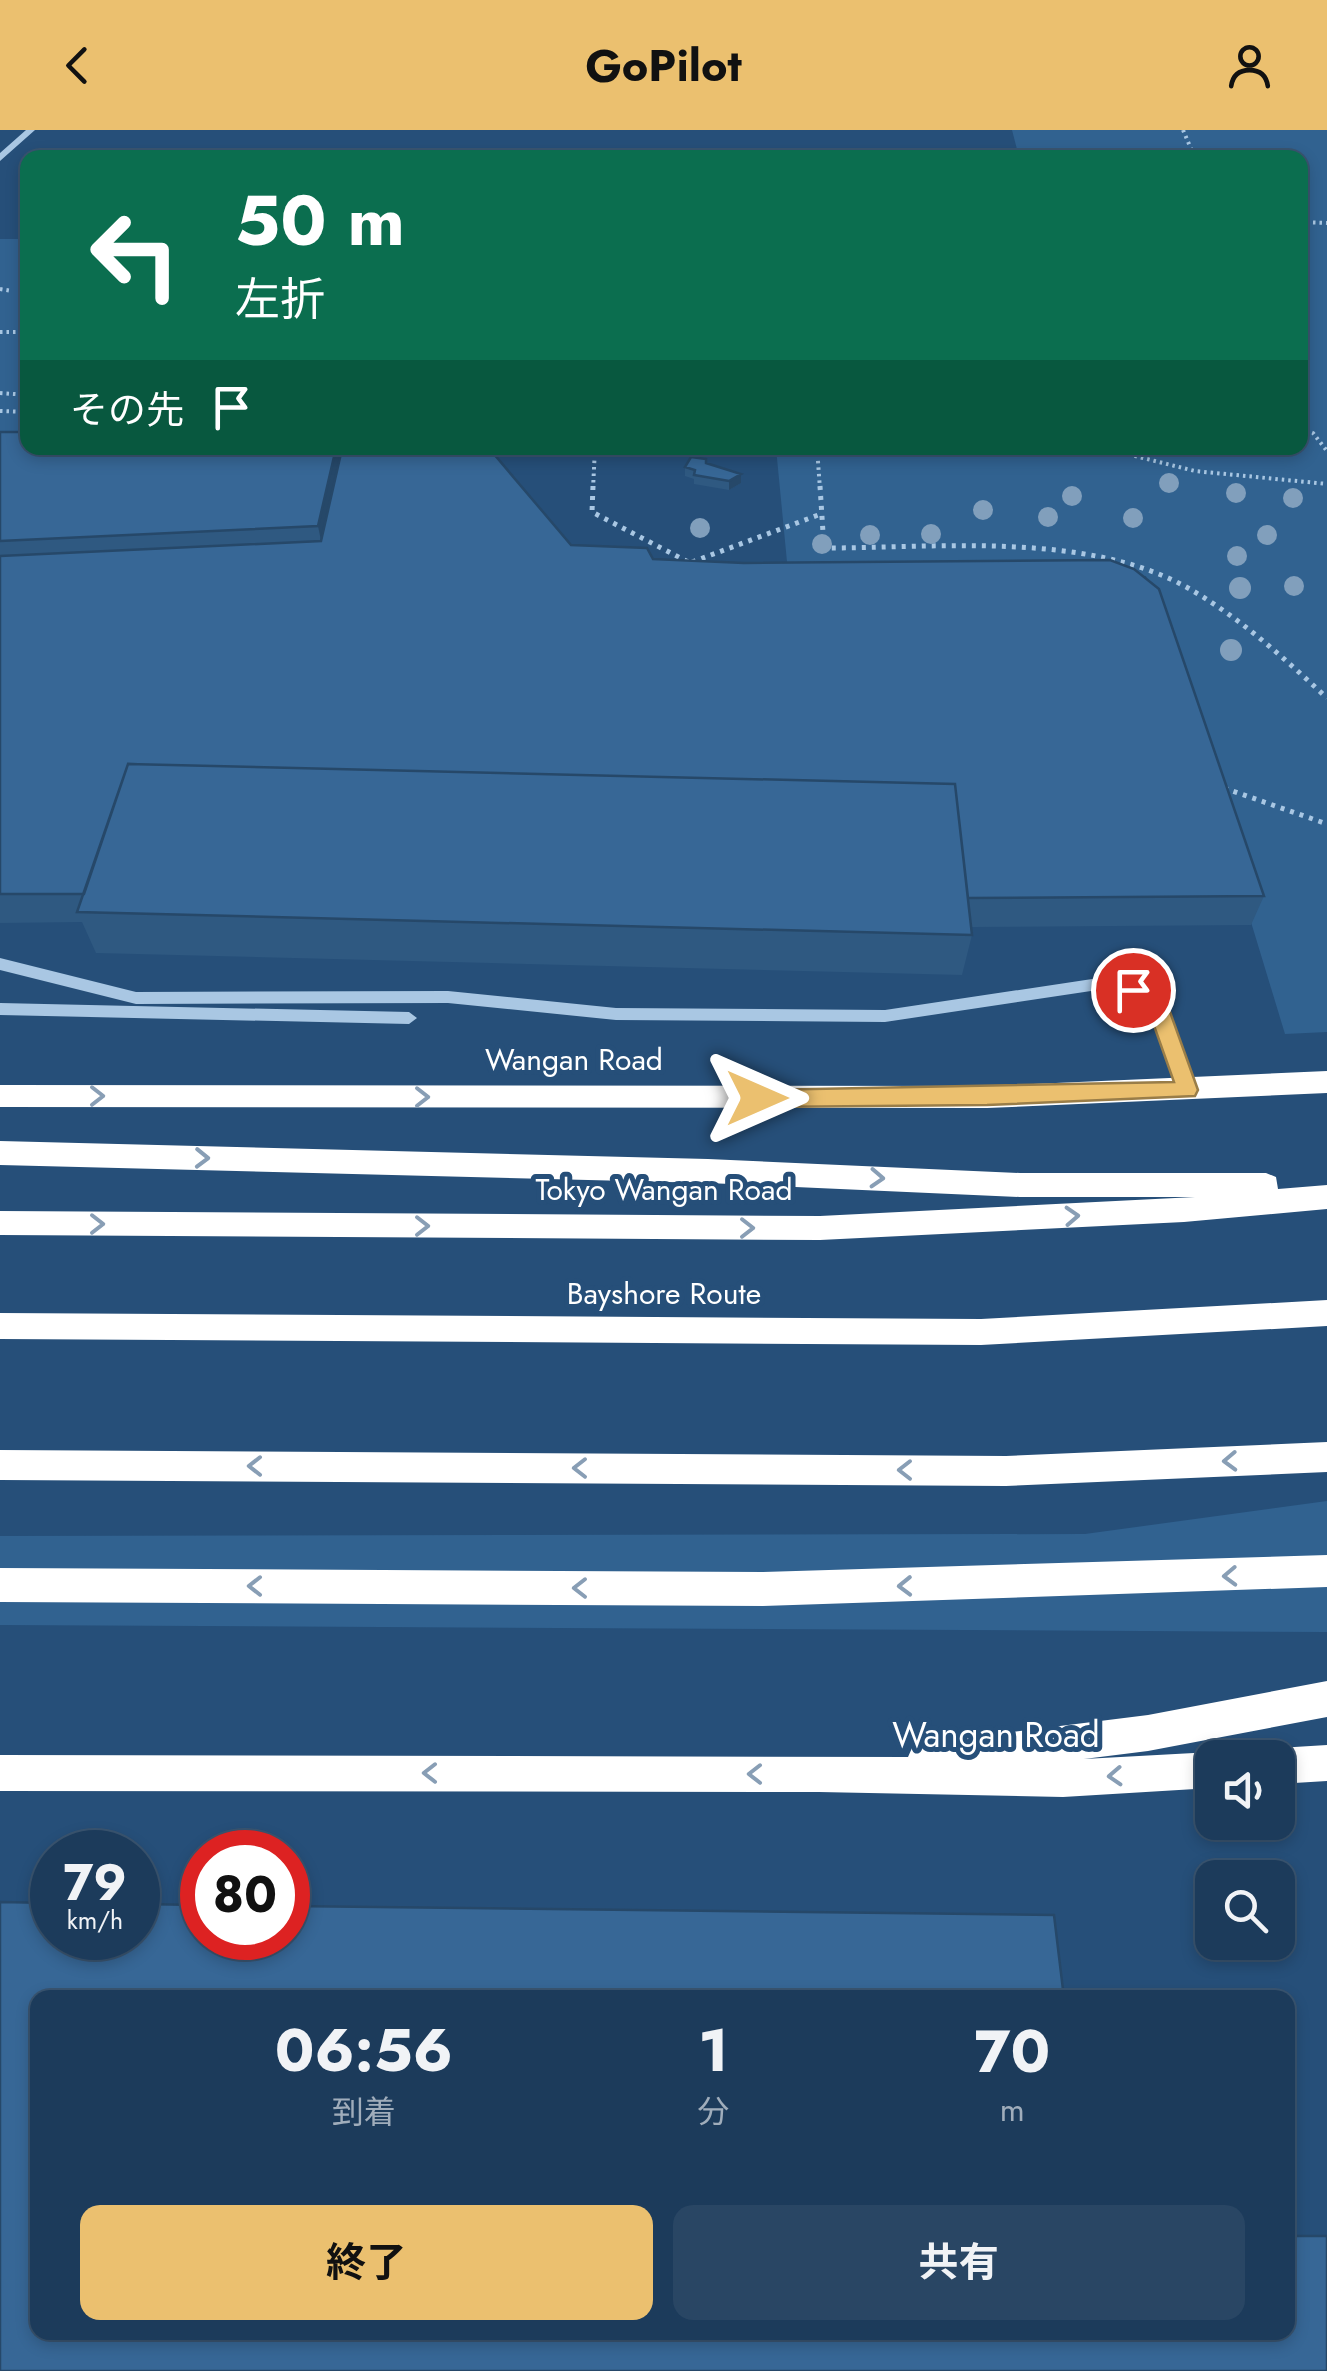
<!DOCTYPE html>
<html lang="ja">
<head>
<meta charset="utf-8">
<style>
  body { margin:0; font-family:Jost,"Noto Sans JP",sans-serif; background:#294664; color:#f1f3f6; height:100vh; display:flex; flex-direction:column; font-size:38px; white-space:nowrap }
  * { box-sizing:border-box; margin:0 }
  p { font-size:32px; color:#a0adbb }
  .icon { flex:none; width:55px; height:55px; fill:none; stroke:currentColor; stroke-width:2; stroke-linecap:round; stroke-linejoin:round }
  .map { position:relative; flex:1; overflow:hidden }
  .sheet { position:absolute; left:30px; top:1860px; width:1265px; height:350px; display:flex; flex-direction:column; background:#1c3b5b; border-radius:20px; box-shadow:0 5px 15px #0003,0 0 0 2px #3a5571 }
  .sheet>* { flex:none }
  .top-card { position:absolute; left:20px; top:20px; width:1288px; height:305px; border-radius:20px; box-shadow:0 5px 15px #0003,0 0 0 2px #3a5571; background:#0b6e4f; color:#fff; overflow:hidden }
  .fabs { position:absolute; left:1195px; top:1610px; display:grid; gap:20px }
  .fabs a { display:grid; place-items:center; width:100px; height:100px; border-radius:20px; background:#1c3b5b; box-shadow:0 5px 15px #0003,0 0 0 2px #3a5571; font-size:50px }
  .speed { position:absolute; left:30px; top:1700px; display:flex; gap:20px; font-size:50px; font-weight:700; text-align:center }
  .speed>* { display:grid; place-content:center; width:130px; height:130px; border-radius:50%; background:#1c3b5b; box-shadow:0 5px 15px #0003,0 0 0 2px #3a5571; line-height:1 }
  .speed small { font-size:25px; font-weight:400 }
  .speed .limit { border:15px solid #d22; background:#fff; color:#111 }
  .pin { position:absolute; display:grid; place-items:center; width:85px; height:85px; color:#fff; margin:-42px; border:5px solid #fff; border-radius:50%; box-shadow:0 2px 10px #0007 }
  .me { position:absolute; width:110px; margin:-55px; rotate:90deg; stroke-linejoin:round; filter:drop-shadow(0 0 8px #0008) }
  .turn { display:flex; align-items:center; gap:35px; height:210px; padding:0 50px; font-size:45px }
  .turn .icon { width:130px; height:130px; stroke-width:2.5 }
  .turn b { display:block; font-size:70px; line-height:85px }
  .then { display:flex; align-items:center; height:95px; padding:0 50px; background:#0003; gap:20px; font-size:38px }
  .eta { display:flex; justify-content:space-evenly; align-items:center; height:170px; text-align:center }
  .eta b { font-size:60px; font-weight:700; line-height:70px }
  .cta { display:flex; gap:20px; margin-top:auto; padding:20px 50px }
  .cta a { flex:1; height:115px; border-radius:20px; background:#ebc06f; color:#111; font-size:40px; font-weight:700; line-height:115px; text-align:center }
  .cta a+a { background:#294664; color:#f1f3f6 }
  header { display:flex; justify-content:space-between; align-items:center; height:130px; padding:0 50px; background:#ebc06f; color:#111; font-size:45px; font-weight:700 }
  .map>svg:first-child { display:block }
  .green { fill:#316290 }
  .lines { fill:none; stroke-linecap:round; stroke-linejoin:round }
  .path-far1 { stroke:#a9c7e3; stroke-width:4; stroke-dasharray:2.5 4; stroke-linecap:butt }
  .path { stroke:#a9c7e3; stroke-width:5; stroke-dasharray:4 6; stroke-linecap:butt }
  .minor { fill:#a9c7e3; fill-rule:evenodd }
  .highway { fill:#fff; fill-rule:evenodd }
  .tree { fill:#819fbc }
  .wall { fill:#2f5981 }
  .shaded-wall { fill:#264869 }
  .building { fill:#376796; stroke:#264869; stroke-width:2.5 }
  .oneway { stroke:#889eb5 }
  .route { fill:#ebc06f; stroke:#997d48; stroke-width:2.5 }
  .labels { text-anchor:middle; stroke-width:10; stroke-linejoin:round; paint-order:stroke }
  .street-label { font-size:30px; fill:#fff; stroke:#264f79 }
  .near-street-label { font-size:35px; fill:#fff; stroke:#264f79 }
</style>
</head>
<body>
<header><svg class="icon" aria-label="back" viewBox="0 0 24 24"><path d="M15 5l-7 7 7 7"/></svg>GoPilot<svg class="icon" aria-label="person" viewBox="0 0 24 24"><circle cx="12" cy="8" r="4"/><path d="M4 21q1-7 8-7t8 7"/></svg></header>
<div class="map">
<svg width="1327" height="2241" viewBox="0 0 1327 2241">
  <rect width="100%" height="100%" fill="#264f79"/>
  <path class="green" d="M1012,0H1327V902L1285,904L1146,446L788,442L776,318H1300V28L1019,27Z
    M0,109H27L28,318H412L395,322L0,336Z
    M1327,1371V1502L0,1495V1406L1085,1404Z"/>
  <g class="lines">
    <path class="path-far1" d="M1183,0L1195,28
      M1300,92L1327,93
      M0,159L12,161
      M0,202H28
      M0,263L28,265
      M0,281L28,282
      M1300,298L1313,303L1327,321
      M817,318L820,359
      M1103,318L1195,341L1327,354
      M593,359L595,318"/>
    <path class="path" d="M593,356L592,382L692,434
      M820,356L824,418C937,418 1087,401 1188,458C1239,487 1284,528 1327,568
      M692,432L821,384
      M1224,658L1327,694"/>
    <path class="minor" d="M26,0H35L0,31V23Z
      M0,828L136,862L448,861L616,878L885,880L1112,846L1161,864L1195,960L1187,966L1179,960L1149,872L1111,858L885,892L616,890L448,873L136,874L0,840Z
      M0,873L409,882L417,888L409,894L0,885Z"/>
    <path class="highway" d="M1327,941V963L987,978L0,977V955L987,956Z
      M0,1011L708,1029L1020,1043H1266L1276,1047L1278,1059L1327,1055V1079L1184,1092L820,1110L0,1105V1081L820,1086L1195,1067H1020L708,1053L0,1035Z
      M1327,1170V1196L981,1215L0,1209V1183L981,1189Z
      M1327,1312V1342L1006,1356L0,1350V1320L1006,1326Z
      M1327,1425V1457L763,1476L0,1472V1438L763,1442Z
      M1327,1551V1587L1148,1621L1084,1629L1212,1622L1225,1628H1212V1658L1063,1667L819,1662L0,1661V1625L908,1627L912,1618L925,1613L1148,1585Z
      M1327,1615V1651L1278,1654V1628H1263L1278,1618Z"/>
  </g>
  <g class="tree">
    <circle cx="1169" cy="353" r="10"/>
    <circle cx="1236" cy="363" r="10"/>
    <circle cx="1072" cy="366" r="10"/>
    <circle cx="1293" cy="368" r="10"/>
    <circle cx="983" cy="380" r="10"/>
    <circle cx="1048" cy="387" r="10"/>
    <circle cx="1133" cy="388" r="10"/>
    <circle cx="700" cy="398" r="10"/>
    <circle cx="931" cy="404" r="10"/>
    <circle cx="870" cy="405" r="10"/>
    <circle cx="1267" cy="405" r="10"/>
    <circle cx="822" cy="414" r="10"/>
    <circle cx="1237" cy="426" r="10"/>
    <circle cx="1294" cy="456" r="10"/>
    <circle cx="1240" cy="458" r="11"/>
    <circle cx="1231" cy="520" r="11"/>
  </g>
  <path class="wall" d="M0,302L28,318H342V319L571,415L653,429L1264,766L1251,795L971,797L972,805L962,845L96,823L82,792L0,793Z
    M706,333L741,344V353L729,360L694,354V349L685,346V337Z"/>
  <path class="shaded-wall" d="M336,318H342L348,349L327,440L318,396Z
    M741,344V353L729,360V351Z"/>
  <path class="building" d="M0,302H28V318H336L318,396L0,411Z
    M342,319L493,323L571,415L647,418L653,429L744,433L1110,430L1134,439L1159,459L1264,766L968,768L955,654L128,634L84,764H0V426L321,411Z
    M691,327L706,329V333L741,344L729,351L694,345L695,340L685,337Z
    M128,634L955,654L972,805L77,782Z
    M0,1772L52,1773V1808H138V1774L202,1775V1808H288V1776L1054,1785L1064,1868H38V2202H1288V2057L1296,2106H1327V2241H0Z"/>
  <defs><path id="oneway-chevron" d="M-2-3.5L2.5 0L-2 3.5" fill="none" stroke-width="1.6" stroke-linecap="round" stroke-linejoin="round" transform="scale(2.5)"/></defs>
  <g class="oneway">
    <use href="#oneway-chevron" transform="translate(97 966)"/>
    <use href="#oneway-chevron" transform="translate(422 967)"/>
    <use href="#oneway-chevron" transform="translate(202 1028) rotate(1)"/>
    <use href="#oneway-chevron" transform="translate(877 1048) rotate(3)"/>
    <use href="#oneway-chevron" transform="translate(1072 1086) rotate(-3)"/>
    <use href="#oneway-chevron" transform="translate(97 1094)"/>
    <use href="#oneway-chevron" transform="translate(422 1096)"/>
    <use href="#oneway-chevron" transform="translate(747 1098)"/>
    <use href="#oneway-chevron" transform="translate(1230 1331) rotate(178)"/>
    <use href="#oneway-chevron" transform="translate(255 1336) rotate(-180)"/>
    <use href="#oneway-chevron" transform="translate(580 1338) rotate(-180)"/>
    <use href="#oneway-chevron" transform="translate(905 1340) rotate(-180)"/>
    <use href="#oneway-chevron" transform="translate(1230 1446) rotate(178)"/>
    <use href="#oneway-chevron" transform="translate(255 1456) rotate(-180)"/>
    <use href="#oneway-chevron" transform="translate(905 1456) rotate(179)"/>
    <use href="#oneway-chevron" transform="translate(580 1458) rotate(-180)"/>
    <use href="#oneway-chevron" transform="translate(430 1643) rotate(-180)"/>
    <use href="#oneway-chevron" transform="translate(755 1644) rotate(-180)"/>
    <use href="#oneway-chevron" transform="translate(1115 1646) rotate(177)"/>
  </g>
  <path class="route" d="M1133,852L1162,862L1165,868L1198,960L1195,966L987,975L757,977L746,968L757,960L1174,952L1146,873L1126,865L1123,860Z"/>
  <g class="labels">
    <g class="street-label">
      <text x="574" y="940">Wangan Road</text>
      <text x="664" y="1070">Tokyo Wangan Road</text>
      <text x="664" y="1174">Bayshore Route</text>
    </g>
    <g class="near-street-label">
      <text x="996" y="1617">Wangan Road</text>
    </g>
  </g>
</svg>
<div class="fabs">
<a><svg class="icon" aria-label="sound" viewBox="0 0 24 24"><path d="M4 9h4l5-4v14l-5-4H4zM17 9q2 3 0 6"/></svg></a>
<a><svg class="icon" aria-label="search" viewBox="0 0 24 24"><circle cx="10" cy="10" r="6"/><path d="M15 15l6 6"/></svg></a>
</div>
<div class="speed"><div>79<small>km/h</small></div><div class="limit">80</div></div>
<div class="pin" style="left:1133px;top:860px;background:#d93025"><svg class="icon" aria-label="arrive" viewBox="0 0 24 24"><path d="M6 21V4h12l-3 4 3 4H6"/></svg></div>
<svg class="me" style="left:757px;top:968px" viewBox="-20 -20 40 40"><path d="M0-17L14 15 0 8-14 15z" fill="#ebc06f" stroke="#fff" stroke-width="4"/></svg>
<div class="top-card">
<div class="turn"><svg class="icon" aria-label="left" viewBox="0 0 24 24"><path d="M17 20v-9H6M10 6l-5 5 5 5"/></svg><div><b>50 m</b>左折</div></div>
<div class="then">その先<svg class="icon" aria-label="arrive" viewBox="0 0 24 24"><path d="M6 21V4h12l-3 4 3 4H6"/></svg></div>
</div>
<section class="sheet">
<div class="eta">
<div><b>06:56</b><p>到着</p></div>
<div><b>1</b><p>分</p></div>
<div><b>70</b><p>m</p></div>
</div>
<div class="cta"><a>終了</a><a>共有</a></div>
</section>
</div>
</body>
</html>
